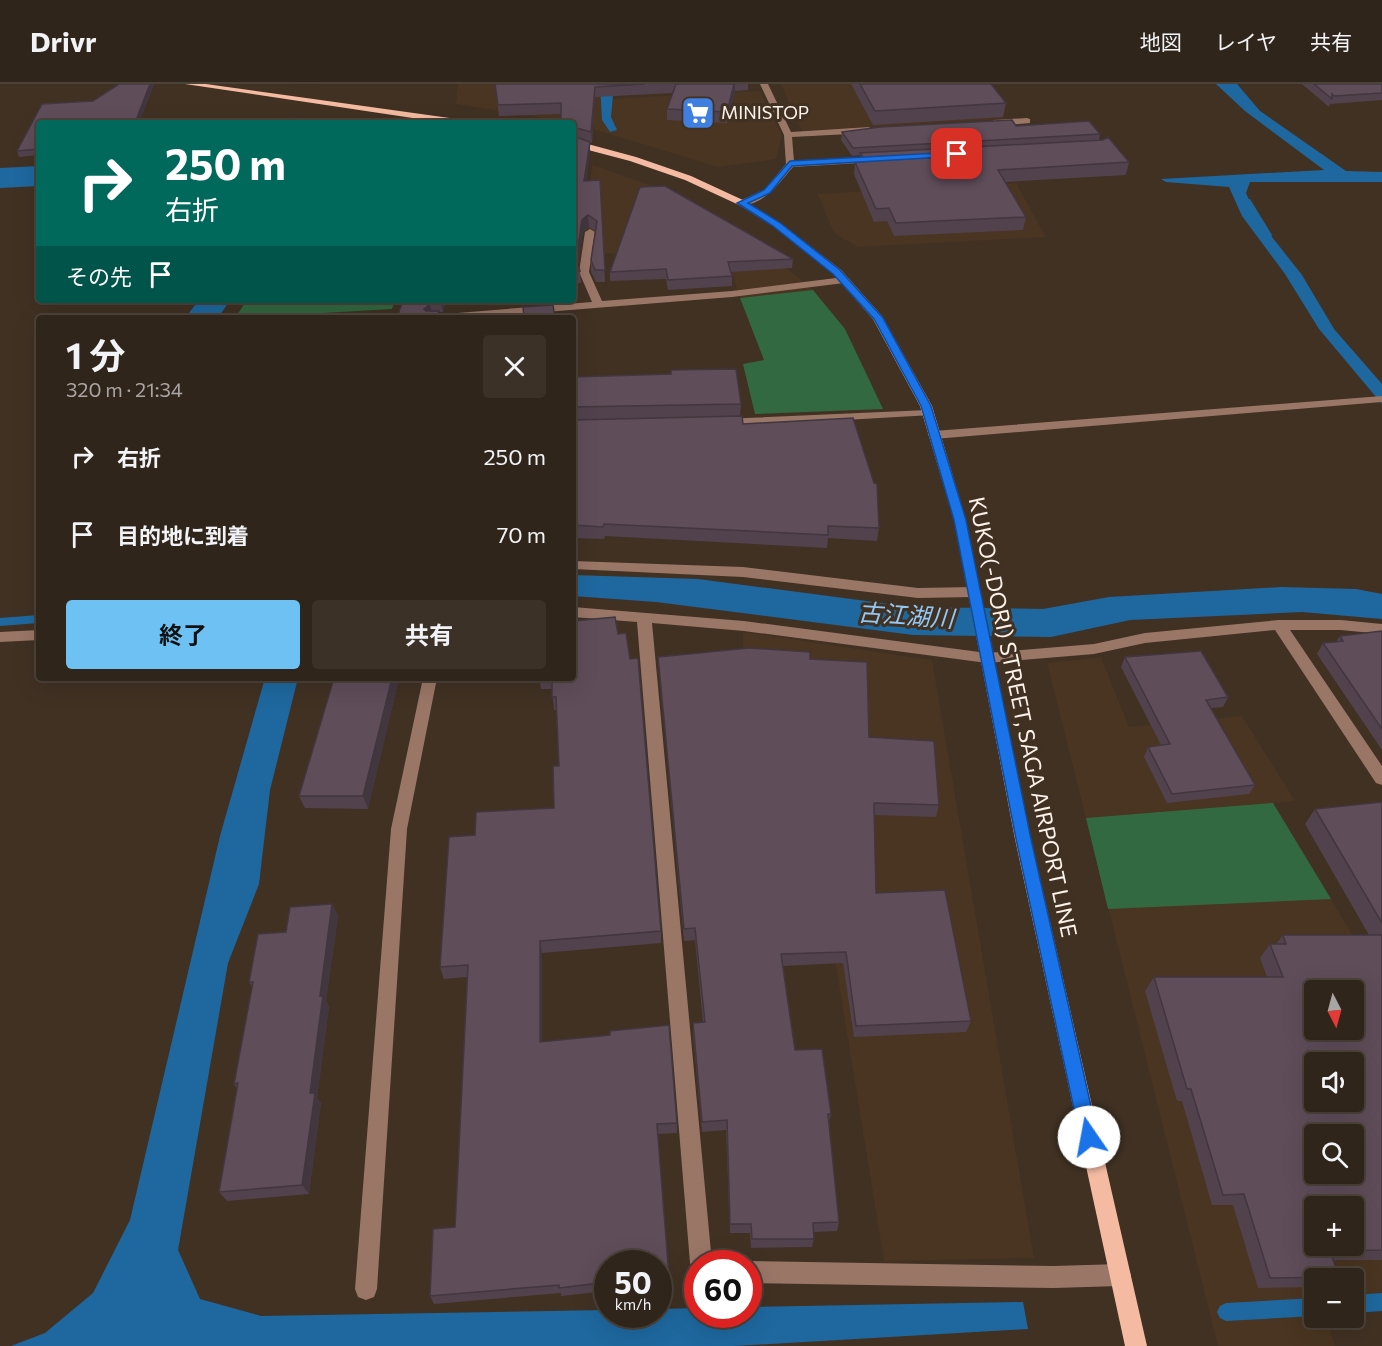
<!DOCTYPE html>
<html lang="ja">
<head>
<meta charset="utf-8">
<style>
  body { margin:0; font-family:Commissioner,"Noto Sans JP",sans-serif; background:#3c3127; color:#f1f3f6; height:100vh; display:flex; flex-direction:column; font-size:22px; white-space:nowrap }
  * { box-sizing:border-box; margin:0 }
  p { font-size:20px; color:#a8a5a2 }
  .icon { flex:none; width:33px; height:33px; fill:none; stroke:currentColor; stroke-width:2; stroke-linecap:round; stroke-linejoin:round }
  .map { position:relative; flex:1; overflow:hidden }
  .side { position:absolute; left:36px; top:231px; width:540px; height:366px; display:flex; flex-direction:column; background:#30251a; border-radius:6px; box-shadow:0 6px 24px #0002,0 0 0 2px #4b4239 }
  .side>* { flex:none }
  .banner { position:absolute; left:36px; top:36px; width:540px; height:183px; border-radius:6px; box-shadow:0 6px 24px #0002,0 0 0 2px #4b4239; background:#00695c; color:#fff; overflow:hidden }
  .needle { width:39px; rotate:174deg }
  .buttons { position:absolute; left:1304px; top:896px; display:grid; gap:12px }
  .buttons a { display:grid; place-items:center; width:60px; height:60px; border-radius:6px; background:#30251a; box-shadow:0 6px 24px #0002,0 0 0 2px #4b4239; font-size:30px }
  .speed { position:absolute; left:594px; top:1166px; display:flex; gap:12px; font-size:30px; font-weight:700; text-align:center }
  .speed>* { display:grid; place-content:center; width:78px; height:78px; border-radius:50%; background:#30251a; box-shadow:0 6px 24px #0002,0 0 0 2px #4b4239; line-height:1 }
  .speed small { font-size:15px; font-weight:400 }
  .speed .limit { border:9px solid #d22; background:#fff; color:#111 }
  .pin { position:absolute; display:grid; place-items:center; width:51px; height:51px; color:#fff; margin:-26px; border-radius:12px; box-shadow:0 3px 9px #0006 }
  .me { position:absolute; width:66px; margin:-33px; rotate:348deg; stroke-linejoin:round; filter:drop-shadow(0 0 4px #0008) }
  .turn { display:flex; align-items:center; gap:21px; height:126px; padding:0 30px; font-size:27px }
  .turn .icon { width:78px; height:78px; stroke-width:2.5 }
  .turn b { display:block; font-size:42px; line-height:51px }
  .then { display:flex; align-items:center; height:57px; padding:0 30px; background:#0003; gap:12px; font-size:22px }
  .round { display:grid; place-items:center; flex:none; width:63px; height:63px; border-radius:6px; background:#3c3127 }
  .summary { display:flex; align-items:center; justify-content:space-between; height:102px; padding:0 30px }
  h1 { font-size:36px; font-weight:700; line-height:45px }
  .cta { display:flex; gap:12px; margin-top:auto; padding:12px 30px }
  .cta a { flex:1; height:69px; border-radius:6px; background:#6dc2f3; color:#111; font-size:24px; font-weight:700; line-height:69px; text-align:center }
  .cta a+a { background:#3c3127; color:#f1f3f6 }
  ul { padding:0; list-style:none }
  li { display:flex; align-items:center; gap:18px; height:78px; padding:0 30px }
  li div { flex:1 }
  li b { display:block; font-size:22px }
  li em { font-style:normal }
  header { display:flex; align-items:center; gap:36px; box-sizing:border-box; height:84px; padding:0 30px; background:#30251a; border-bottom:2px solid #4b4239 }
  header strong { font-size:28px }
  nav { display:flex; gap:33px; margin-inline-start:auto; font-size:21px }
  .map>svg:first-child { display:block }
  .built { fill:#493521; fill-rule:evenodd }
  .green { fill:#326940 }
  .water { fill:#1e689f }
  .pier { fill:#403123 }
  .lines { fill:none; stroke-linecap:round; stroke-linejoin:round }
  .stream { fill:#1e689f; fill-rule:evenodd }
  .minor { fill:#9a7667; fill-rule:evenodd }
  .major { fill:#f5bba2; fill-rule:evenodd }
  .wall { fill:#52424d }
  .shaded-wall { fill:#42363f }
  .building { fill:#5f4d5a; stroke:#42363f; stroke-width:1.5; fill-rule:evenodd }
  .route { fill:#1a73e8; stroke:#114b97; stroke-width:1.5 }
  .labels { text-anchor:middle; stroke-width:6; stroke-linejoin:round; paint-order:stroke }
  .far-poi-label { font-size:18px; fill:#fdf3ea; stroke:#403123; text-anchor:start }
  .street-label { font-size:22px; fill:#fdf3ea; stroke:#403123 }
  .water-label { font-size:24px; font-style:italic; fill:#93c8f5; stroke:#403123 }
</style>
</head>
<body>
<header>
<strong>Drivr</strong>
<nav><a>地図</a><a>レイヤ</a><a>共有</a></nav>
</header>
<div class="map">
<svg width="1382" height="1262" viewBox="0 0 1382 1262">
  <rect width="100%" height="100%" fill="#403123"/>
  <path class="built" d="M458,0H603L606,15L760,7L782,52L776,75L718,83L573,39L456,20Z
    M781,0H980L1003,35L802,47Z
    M592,81L656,103L736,143L813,206L740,214L732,189H724L717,168L582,170Z
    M1016,99L1046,153L858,163L834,149L818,110Z
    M743,548L932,576L1034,1174L884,1177L815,752L742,672Z
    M1101,573L1129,643L1242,632L1295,717L1273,719L1382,900V1219L1353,1223V1194H1314V1233H1326L1335,1262H1218L1047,579ZM1314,906H1353V945H1314ZM1314,978H1353V1017H1314ZM1314,1050H1353V1089H1314ZM1314,1122H1353V1161H1314Z"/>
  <path class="green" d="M813,206L845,245L883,325L755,330L743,280L764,276L740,214Z
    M247,216H395L392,225L235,234Z
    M1273,719L1331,815L1108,825L1086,734Z"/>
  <path class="water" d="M600,0H614L611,33L617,46L610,48L602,36Z
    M1216,0H1237L1260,27L1346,87L1382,88V98H1250L1246,109L1257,134L1302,191L1334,245L1382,300V320L1319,245L1285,190L1242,132L1229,103L1166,98L1161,95L1324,86L1245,27Z
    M39,82V102L0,104V84Z
    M199,216H230L218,234H185Z
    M573,491L698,495L912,523L1043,525L1109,513L1281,503L1356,505L1382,510V535L1302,528L1130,536L1051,553L913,551L656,518L573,512Z
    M265,594H298L270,706L259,800L228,879L178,1166L200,1215L261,1232L607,1226L608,1230H658L659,1225L697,1224L698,1230H748L749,1223L1023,1218L1028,1245L734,1262H11L45,1249L93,1209L130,1136L220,752Z"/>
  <path class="pier" d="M294,0L318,1V34L291,31Z"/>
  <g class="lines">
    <path class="stream" d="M1244,115H1250L1272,151L1271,153H1265L1243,117Z
      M39,531V539L0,542V534Z
      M1382,1209V1227L1353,1229V1211Z
      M1314,1214V1232L1226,1237L1220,1234L1217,1228L1220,1222L1226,1219Z"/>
    <path class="minor" d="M760,0H768L791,48L869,43L873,46L869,49L792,53L794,77L878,72L882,75L878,78L793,83C779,99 763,123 739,121V117L764,106L786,80L784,51Z
      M1027,34L1030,35V39L994,42L990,39L994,36Z
      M590,145L595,148L589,188L602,217L732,207L844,193L849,196L844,199L732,213L472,234H428L433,231L592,218L579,188L585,148Z
      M1382,312V318L934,355L928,351L934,347Z
      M928,326L934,329L932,331L723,343L717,339L723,335Z
      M573,477L743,483L918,504L974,503L981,508L974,513L918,514L743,493L573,485Z
      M573,523L744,537L987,569L1094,560L1145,549L1279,536H1341L1382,540V550L1341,546H1290L1382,682V701L1376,699L1275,546L1145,559L1094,570L987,579L744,547L652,539L712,1179H698V1188L694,1186L690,1179L637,538L573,533Z
      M39,546V556L0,558V548Z
      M423,594H437L407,745L377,1205L374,1213L366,1216L358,1213L355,1205L391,745Z
      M748,1177L1054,1182L1120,1180L1128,1183L1131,1191L1128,1199L1120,1202L1054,1204L748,1199V1179H744Z"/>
    <path class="major" d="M185,0H206L464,36L468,39H446Z
      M573,56L636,73L691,92L745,117L779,138L841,186L882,232L932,322L966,436L1031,755L1147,1262H1125L1015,755L954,436L920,322L873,235L833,190L773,142L739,121L685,96L630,77L573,62Z"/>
  </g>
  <path class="wall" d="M119,0H154L139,39H39V71L19,73L17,67L42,20L93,17Z
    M495,0H748V6L735,7L727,39L667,36V25L673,9L595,13L592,59L590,58V69L586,97L600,96L605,198H596L591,188V176L595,147L589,143L583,148L578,181L580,187L581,199H573V39L561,30L499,32Z
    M851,0H991L1006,19L1003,33L873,41Z
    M1302,0H1382V16L1331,20L1330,19L1329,23Z
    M1016,42L1100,50L1099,56L1129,78L1126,91L1005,98L1026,133L1023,146L894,152L887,137L874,138L854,90L855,78H860V71L852,72L841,56L842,48Z
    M640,103L793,175L792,184L731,188L732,192V202L668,206L666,195L610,197V188Z
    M403,216H446L443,228H439L440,234H397Z
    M522,216H553V219L523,221Z
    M573,293L741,320L740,332L573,336Z
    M573,336L743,340L879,444L877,457L828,454L827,464L605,452L604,455L573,454Z
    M1382,547V666L1317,570L1323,559L1336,558L1340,552Z
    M658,573L810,575L869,653L939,721L936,733L874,731L876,809L971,937L966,948L854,953L843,879L783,882L795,966L831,1030L829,1039L839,1138L837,1147L814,1148V1155L812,1163L751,1164L750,1149H730L726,1046L702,1048L693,950V939L703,938L695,856L684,857L659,585Z
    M1125,573L1228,613L1223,623L1211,624L1255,701L1249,710L1167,719L1144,673L1148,663L1161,661L1121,583Z
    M334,594H397L398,598L368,725L305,724L299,712Z
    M539,594H573L661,847V859L542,869V958L677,1039V1049L658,1050L669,1200L658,1201V1179H608V1207L561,1212V1209L434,1220L430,1212L455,1143L467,893L444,895L440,883L475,751L554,724L559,682L556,626H554L552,605H541Z
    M1382,718V1176H1333L1339,1193L1337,1194H1314V1203L1258,1204L1233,1121H1212L1182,1017H1177L1145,907L1154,893H1267L1260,874L1270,860H1276L1283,851H1369L1305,740L1315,725Z
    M332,820L338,832L326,917L329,923L317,1014L321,1019L309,1110L227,1117L219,1108L237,1005L234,1000L252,902L249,898L286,848Z"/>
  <path class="shaded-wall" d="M150,0H154L139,39H135Z
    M734,0H735V7L727,39V28Z
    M595,3V13L592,59L591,48Z
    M590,58V69L585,108L584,97Z
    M588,131L589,143L583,148L577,188L576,176L582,136Z
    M442,216H446L443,228L441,219Z
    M430,220L432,229L426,234L424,225Z
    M392,594H397L398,598L368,725L363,712Z
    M332,820L338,832L326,917L329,923L317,1014L321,1019L309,1110L302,1101L320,912Z
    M540,857L542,869V969L540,958Z"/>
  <path class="building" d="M119,0H150L135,39H39V65L17,67L42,20L93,17Z
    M495,0H645L595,3L591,48L573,43V39H561V19L498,21Z
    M676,0H734L727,28L667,25Z
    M860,0H991L1006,19L875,27Z
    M1314,0H1382V9L1334,12L1332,10V15Z
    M1012,36L1016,42L1089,37L1100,50L853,64L842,48L880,43Z
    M573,52L590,58L584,97L600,96L605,186H595L591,176L597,137L588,131L582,136L576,176L580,187H573Z
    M1108,53L1129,78L998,86L1026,133L896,139L889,124L876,125L855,78L866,77L860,69L1103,56Z
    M665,102L793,175L728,178L732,192L668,196L666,185L610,188L640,103Z
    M403,216H442L441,219L430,220L424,225L426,227H439L437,234H397Z
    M553,221L555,234H524L523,223Z
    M736,285L741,320L573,323V293L671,290V286Z
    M742,332L743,340L853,334L874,399L877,400L879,444L828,442V451L604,440L603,443L573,441V336Z
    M615,533L618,550L626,549L630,575L638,574L661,847L540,857V958L610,951V947L669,941L677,1039L657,1040L669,1192L658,1193V1179H608V1198L559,1204V1201L430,1212L433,1145L455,1143L468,881L440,883L449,753L475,751L476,728L554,724L553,682H559L556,613H552V594H573V537Z
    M1382,547V645L1323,559L1343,557L1340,552Z
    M749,564L810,568V575L867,578L869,653L934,657L939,721L874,719L876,809L945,806L971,937L856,942L846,868L781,870L795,966L822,965L831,1030H828L839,1138L813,1139L814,1155H752L751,1140H730L727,1036L702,1038L693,939L705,938L695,844L684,845L658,573Z
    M1201,567L1228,613L1206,616L1255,701L1172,710L1148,663L1170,660L1125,573Z
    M334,594H392L363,712H299Z
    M1382,718V839L1315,725Z
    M332,820L320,912L323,911L310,1009H315L302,1101L219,1108L238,999L234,1000L253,898H249L258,850L286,848L290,823Z
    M1283,851H1382V1166L1330,1167L1339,1193L1270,1194L1244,1110L1223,1111L1191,1005H1187L1154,893H1283L1270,860H1286ZM1314,906H1353V945H1314ZM1314,978H1353V1017H1314ZM1314,1050H1353V1089H1314ZM1314,1122H1353V1161H1314Z"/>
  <path class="route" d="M957,68L960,72L792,82L770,109L748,119L779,138L840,186L883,234L931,322L966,436L1031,755L1098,1053L1096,1059L1089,1062L1083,1059L1080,1053L1016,755L954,436L921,322L874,235L833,190L773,142L737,119L764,106L790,77Z"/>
  <defs>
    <symbol id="supermarket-square" viewBox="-11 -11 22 22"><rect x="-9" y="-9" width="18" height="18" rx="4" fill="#3f7fe0" stroke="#403123"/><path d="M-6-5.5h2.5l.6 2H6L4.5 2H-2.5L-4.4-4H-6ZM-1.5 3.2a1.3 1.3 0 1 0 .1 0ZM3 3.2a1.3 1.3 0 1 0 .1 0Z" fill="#fff"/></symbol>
  </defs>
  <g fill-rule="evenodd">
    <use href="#supermarket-square" x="679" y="10" width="38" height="38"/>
  </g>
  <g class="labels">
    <g class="far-poi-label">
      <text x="721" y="35">MINISTOP</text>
    </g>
    <g class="street-label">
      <text transform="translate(1023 633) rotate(78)" y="8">KUKO(-DORI) STREET, SAGA AIRPORT LINE</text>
    </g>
    <g class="water-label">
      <text transform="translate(906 532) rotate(4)" y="8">古江湖川</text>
    </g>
  </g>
</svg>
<div class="buttons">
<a><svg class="needle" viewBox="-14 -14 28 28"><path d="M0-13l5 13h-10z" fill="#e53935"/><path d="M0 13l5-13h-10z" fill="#a8a5a2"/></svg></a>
<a><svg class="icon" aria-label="sound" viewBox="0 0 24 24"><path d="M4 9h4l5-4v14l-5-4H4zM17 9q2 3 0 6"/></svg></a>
<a><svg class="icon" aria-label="search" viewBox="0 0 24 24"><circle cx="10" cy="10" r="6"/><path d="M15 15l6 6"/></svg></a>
<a>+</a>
<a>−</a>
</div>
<div class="speed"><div>50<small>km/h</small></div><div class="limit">60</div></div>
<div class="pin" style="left:957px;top:70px;background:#d93025"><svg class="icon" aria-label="arrive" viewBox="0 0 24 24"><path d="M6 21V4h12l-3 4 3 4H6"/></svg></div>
<svg class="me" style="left:1089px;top:1053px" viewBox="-20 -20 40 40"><circle r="19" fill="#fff"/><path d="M0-13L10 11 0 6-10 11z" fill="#1a73e8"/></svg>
<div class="banner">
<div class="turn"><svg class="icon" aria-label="right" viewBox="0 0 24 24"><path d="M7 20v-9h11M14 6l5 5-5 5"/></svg><div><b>250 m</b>右折</div></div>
<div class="then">その先<svg class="icon" aria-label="arrive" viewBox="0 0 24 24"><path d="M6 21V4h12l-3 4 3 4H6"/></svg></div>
</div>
<section class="side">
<div class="summary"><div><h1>1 分</h1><p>320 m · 21:34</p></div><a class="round"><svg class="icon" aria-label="close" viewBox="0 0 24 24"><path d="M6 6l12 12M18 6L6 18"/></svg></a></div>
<ul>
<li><svg class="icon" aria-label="right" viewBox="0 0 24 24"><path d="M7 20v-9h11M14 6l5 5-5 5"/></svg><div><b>右折</b></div><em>250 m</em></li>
<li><svg class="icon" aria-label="arrive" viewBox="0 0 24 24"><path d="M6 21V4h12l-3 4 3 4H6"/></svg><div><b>目的地に到着</b></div><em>70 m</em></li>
</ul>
<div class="cta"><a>終了</a><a>共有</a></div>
</section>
</div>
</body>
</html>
